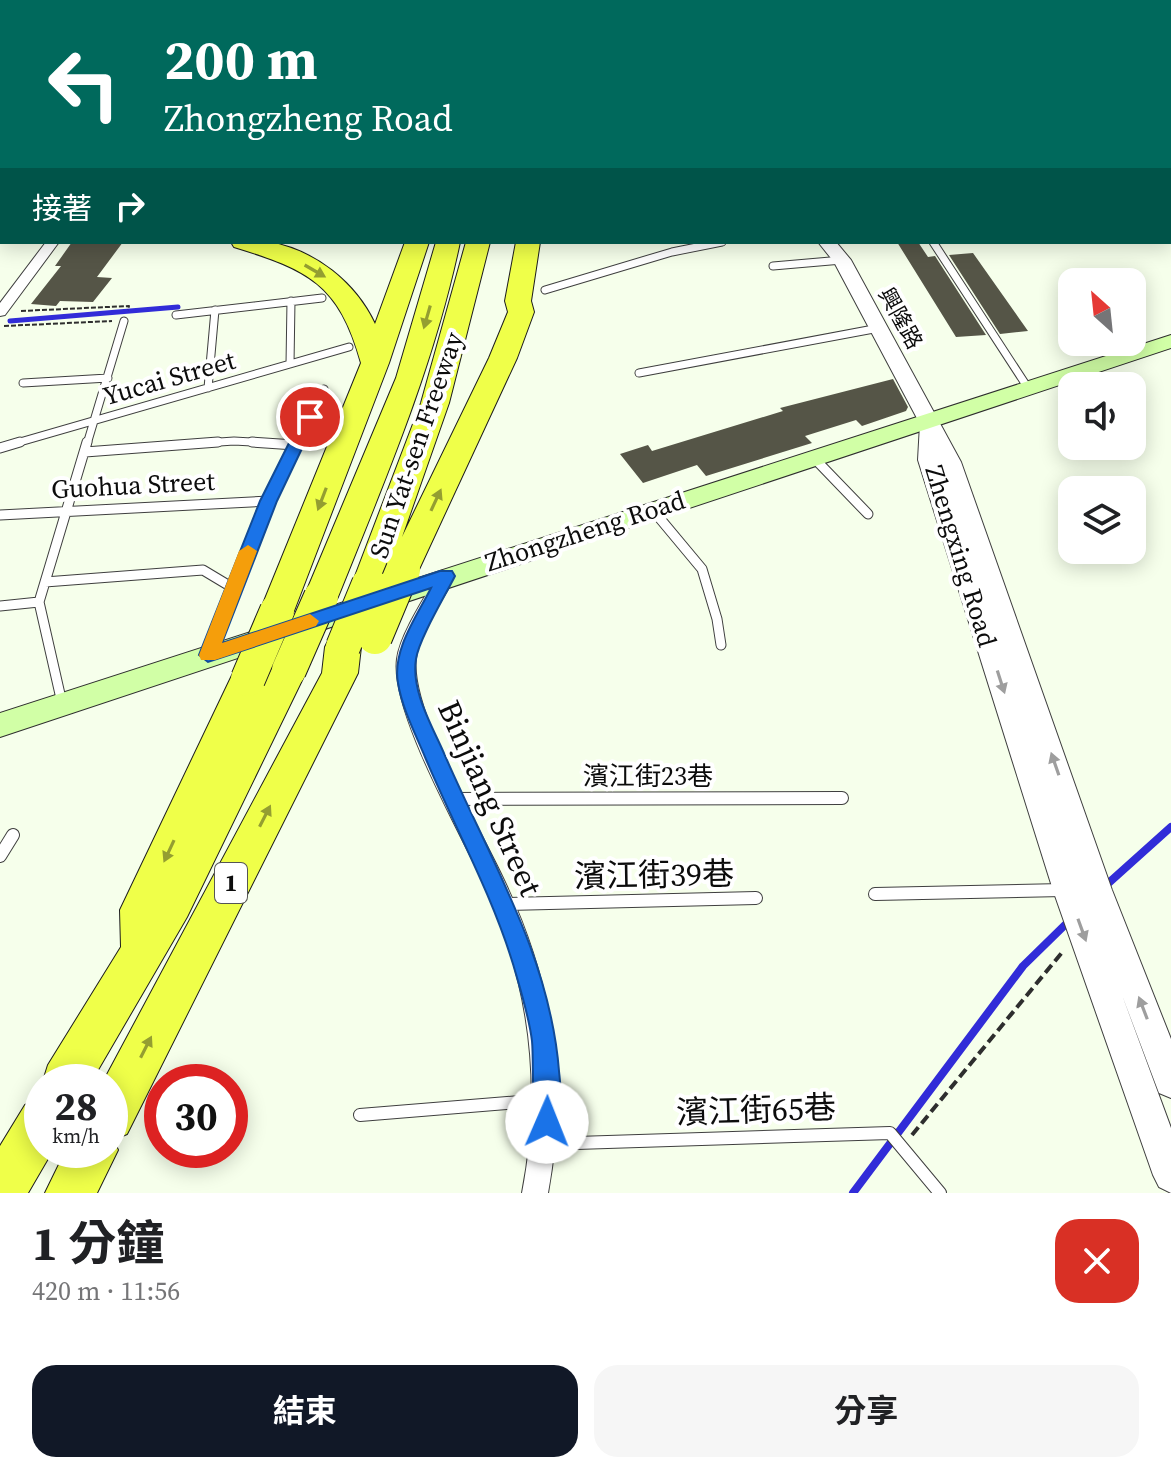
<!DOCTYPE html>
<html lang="zh-TW">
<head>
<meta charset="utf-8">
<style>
  body { margin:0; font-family:"Source Serif 4","Noto Sans TC",serif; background:#f6f6f6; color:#202124; height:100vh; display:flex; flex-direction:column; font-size:30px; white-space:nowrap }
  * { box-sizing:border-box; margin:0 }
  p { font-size:26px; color:#757577 }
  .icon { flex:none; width:44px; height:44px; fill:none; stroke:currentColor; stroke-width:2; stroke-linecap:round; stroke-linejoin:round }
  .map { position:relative; height:1193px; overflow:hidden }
  .details { display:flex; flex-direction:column; background:#fff; flex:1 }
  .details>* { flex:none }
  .top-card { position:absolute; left:0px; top:0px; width:1172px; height:244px; box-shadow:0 4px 20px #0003; background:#00695c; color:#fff; overflow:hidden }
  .needle { width:52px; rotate:333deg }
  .fabs { position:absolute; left:1058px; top:268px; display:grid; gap:16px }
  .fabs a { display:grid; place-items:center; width:88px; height:88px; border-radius:16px; background:#fff; box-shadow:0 4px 20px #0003; font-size:40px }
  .speed { position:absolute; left:24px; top:1064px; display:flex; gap:16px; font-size:40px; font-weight:700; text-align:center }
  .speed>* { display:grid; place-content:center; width:104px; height:104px; border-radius:50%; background:#fff; box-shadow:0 4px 20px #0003; line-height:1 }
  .speed small { font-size:20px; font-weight:400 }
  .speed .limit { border:12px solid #d22; background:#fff; color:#111 }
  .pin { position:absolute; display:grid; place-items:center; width:68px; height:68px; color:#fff; margin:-34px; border:4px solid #fff; border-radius:50%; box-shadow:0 2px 8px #0007 }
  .me { position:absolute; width:88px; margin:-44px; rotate:1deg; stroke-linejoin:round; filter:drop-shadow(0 0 6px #0008) }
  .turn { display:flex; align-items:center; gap:28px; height:168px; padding:0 32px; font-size:36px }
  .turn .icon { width:104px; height:104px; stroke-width:2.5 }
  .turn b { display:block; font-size:56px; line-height:68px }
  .then { display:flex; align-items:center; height:76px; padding:0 32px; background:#0003; gap:16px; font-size:30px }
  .round { display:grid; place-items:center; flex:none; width:84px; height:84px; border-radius:24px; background:#f6f6f6 }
  .overview { display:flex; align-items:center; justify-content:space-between; height:136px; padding:0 32px }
  h1 { font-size:48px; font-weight:700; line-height:60px }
  .cta { display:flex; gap:16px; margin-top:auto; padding:16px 32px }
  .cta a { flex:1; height:92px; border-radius:24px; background:#111827; color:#fff; font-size:32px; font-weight:700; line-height:92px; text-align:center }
  .cta a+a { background:#f6f6f6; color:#202124 }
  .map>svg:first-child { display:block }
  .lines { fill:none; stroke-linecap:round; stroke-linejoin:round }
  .stream-far1 { stroke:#312cd8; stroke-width:5 }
  .stream { stroke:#312cd8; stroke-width:8 }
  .building { fill:#555547 }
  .service-far3-casing { stroke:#3f3f3f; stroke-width:6 }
  .service-far2-casing { stroke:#3f3f3f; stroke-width:9 }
  .service-far1-casing { stroke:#3f3f3f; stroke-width:11 }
  .service-casing { stroke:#3f3f3f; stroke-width:14 }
  .minor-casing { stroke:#3f3f3f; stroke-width:2 }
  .tertiary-casing { stroke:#3f3f3f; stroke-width:2 }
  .secondary-casing { stroke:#2e2e2e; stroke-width:2 }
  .motorway-casing { stroke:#1d1d1d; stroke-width:2 }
  .path-far1 { stroke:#2e2e2e; stroke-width:2; stroke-dasharray:5 2; stroke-linecap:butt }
  .path { stroke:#2e2e2e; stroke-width:4; stroke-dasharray:10 5; stroke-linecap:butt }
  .service-far3 { stroke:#fff; stroke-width:5 }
  .service-far2 { stroke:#fff; stroke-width:7 }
  .service-far1 { stroke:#fff; stroke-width:9 }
  .service { stroke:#fff; stroke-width:12 }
  .minor { fill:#fff; fill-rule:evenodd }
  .tertiary { fill:#fff; fill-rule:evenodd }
  .secondary { fill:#d1ffa6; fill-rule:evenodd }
  .motorway { fill:#efff49; fill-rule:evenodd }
  .motorway-bridge-casing { stroke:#1d1d1d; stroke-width:36; stroke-linecap:butt }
  .motorway-bridge { stroke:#efff49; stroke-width:34 }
  .oneway { fill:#949e31 }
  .oneway2 { fill:#9e9e9e }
  .route { fill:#1a73e8; stroke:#114b97; stroke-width:2 }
  .slow { fill:#f59e0b }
  .labels { text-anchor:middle; stroke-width:8; stroke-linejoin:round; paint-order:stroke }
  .far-street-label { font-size:22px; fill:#0c0c0c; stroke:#fff }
  .shield { fill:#fff; stroke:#555; stroke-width:2 }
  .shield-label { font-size:24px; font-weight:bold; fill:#0c0c0c }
  .street-label { font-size:26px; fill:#0c0c0c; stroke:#fff }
  .near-street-label { font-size:32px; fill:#0c0c0c; stroke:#fff }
</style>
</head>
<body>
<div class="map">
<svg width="1171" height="1193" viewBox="0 0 1171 1193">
  <rect width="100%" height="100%" fill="#f6ffeb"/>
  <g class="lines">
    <path class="stream-far1" d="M10,321L178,307"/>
    <path class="stream" d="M1103,888L1171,827
      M853,1193L1023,966L1069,921"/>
  </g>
  <path class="building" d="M72,242H123L97,277L112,278L93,302L60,301L56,306L31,304L61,266H55Z
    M897,242H918L928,257L935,256L986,335L956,337Z
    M973,253L1028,331L1000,334L949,255Z
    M893,379L908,407L906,411L862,426L856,420L805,436L812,443L706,476L697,465L643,483L620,454L648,445L652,451L783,411L780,408Z"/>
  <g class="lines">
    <defs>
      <path id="service-far3" d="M59,0L95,2
        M924,2L938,0
        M965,2L968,0"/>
      <path id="service-far2" d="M933,242L1028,388
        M773,266L842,260
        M545,290L672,252L722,242
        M176,315L322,298
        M290,364L291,301
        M639,373L879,328
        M23,383L108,378
        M208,388L215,310
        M13,444L349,347
        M87,444L124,321
        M191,444L234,441L283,444
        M297,444L324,389"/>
      <path id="service-far1" d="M252,442L295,445
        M0,448L20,442
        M85,452L218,442
        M814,458L868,514
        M652,509L702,569L717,619L721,645
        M0,515L269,501
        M45,582L203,570L233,588
        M0,606L39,602
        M208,655L269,501L298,442
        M62,703L39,602L87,442"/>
      <path id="service" d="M453,799L842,798
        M0,856L13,835
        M875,894L1063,890
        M504,904L756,898
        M360,1115L544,1100
        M545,1144L890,1133L940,1193"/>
      <path id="minor" d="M178,0H188L176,2Z
        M0,66H2V73H0Z
        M0,117H2V123H0Z
        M46,242H59L5,315L0,316V303Z
        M446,570L455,576C443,601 419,630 416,658C409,708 479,827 502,876C552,980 569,1079 548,1193H522C543,1086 530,983 484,884C461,833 390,711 397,659C400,634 427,594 440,571Z"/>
      <path id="tertiary" d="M818,242H836L851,260L961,462L1112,890L1171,1039V1098L1159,1093L1122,995L1171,1128V1193L1159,1187L1153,1175L1053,890L918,460L920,424L834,262Z"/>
      <path id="secondary" d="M0,75H2V85H0Z
        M1171,335V348L0,737V713Z"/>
      <path id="motorway" d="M443,0H461V2H443Z
        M479,0H497V2H479Z
        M647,0H668L670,2H649Z
        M704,0H742L744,2H706Z
        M0,97H2V109H0Z
        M231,242C243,242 257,240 269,242C315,250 356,283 375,324L405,242H429L389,363L294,611L289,620L277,624L265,620L260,611L361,363C339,284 309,270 234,247Z
        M436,242H460C434,366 385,480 338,597L333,606L321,609L309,606L304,597L396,378Z
        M466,242H490L449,403L402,537L489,358L508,312L505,301L516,242H540L531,301L534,312L517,358L415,578L403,582L389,575L381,593L369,596L357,593L352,584L421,403Z
        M343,634L356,637L361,647L358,673L127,1134L113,1140L118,1150L97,1193H45L66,1150H110V1082H103L322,673L325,647L330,637Z
        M289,656L302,660L307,670L187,917L91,1082L42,1084L48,1065L121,947L120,910L235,669L248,665L261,669L265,682L276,660Z
        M42,1098V1150H53L28,1193H0V1146L25,1105Z"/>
    </defs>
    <use href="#service-far3" class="service-far3-casing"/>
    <use href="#service-far2" class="service-far2-casing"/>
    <use href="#service-far1" class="service-far1-casing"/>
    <use href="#service" class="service-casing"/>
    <use href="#minor" class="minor-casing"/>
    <use href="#tertiary" class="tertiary-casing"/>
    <use href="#secondary" class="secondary-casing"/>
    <use href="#motorway" class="motorway-casing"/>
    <path class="path-far1" d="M21,311L129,306L128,310
      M4,326L112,321"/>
    <path class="path" d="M912,1135L1064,950"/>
    <use href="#service-far3" class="service-far3"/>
    <use href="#service-far2" class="service-far2"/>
    <use href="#service-far1" class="service-far1"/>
    <use href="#service" class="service"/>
    <use href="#minor" class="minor"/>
    <use href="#tertiary" class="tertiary"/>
    <use href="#secondary" class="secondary"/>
    <use href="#motorway" class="motorway"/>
    <defs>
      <path id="motorway-bridge" d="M375,637L403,570
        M343,647L369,584
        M289,670L321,597
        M248,679L277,611"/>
    </defs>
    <use href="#motorway-bridge" class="motorway-bridge-casing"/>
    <use href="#motorway-bridge" class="motorway-bridge"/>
  </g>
  <defs><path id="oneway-solid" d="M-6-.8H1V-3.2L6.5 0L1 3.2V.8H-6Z" transform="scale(2)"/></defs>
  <g class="oneway">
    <use href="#oneway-solid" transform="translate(315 271) rotate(30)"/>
    <use href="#oneway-solid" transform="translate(427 317) rotate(106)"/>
    <use href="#oneway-solid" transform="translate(322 499) rotate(111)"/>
    <use href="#oneway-solid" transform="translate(436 500) rotate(-65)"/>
    <use href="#oneway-solid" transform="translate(265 816) rotate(-63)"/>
    <use href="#oneway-solid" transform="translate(169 851) rotate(115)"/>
    <use href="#oneway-solid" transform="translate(146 1047) rotate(-63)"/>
  </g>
  <g class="oneway2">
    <use href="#oneway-solid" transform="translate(1001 682) rotate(72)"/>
    <use href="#oneway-solid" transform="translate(1055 764) rotate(-109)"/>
    <use href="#oneway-solid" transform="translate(1082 930) rotate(70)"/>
    <use href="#oneway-solid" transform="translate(1143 1008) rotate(-111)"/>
  </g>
  <path class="route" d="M310,412L317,417L277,501L222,643L440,571H452L455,576C445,596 419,639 416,659C411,690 431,724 443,751C488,856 550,955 559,1071C561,1091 564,1112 556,1131L547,1135L538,1131C531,1115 534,1062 532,1041C529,1016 520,988 513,964C491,892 454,826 425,757C415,733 402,708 398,683C392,650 417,616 431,588L208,662L199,655L260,501L302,417Z"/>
  <path class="slow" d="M248,545L257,551L222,643L310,614L319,621L316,626L215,660H201L199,655L239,551Z"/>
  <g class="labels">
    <g class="far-street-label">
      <text transform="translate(901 318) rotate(61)" y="8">興隆路</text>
    </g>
    <rect class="shield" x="215" y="863" width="32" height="40" rx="6"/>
    <g class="shield-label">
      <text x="231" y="891">1</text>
    </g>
    <g class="street-label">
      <text transform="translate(169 378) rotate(-16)" y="9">Yucai Street</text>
      <text transform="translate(416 445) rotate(-71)" y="9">Sun Yat-sen Freeway</text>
      <text transform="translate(133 485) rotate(-3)" y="9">Guohua Street</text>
      <text transform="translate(585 531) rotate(-18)" y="9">Zhongzheng Road</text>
      <text transform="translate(961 556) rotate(73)" y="9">Zhengxing Road</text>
      <text x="648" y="785">濱江街23巷</text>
    </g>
    <g class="near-street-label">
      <text transform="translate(490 798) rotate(66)" y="11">Binjiang Street</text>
      <text transform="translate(654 875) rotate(-1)" y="11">濱江街39巷</text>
      <text transform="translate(756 1110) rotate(-2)" y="11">濱江街65巷</text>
    </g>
  </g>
</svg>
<div class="fabs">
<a><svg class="needle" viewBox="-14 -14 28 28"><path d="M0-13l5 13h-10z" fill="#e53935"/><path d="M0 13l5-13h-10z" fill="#757577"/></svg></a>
<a><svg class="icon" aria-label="sound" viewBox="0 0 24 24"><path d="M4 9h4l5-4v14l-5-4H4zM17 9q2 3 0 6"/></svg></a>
<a><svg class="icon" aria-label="layers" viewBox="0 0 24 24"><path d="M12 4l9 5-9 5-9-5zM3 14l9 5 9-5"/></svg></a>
</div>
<div class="speed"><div>28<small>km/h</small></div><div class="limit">30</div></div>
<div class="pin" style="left:310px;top:417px;background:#d93025"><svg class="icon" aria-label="arrive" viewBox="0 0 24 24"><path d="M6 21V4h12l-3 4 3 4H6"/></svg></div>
<svg class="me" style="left:547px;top:1122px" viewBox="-20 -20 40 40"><circle r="19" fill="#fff"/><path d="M0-13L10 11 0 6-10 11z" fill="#1a73e8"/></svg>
<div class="top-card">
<div class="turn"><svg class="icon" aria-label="left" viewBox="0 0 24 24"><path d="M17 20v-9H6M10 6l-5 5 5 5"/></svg><div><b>200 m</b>Zhongzheng Road</div></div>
<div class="then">接著<svg class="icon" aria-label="right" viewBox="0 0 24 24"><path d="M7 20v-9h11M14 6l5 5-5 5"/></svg></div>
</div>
</div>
<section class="details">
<div class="overview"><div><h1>1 分鐘</h1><p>420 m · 11:56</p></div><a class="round" style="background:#d93025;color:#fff"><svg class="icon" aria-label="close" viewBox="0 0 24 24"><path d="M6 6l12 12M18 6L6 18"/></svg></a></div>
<div class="cta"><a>結束</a><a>分享</a></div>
</section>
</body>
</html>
